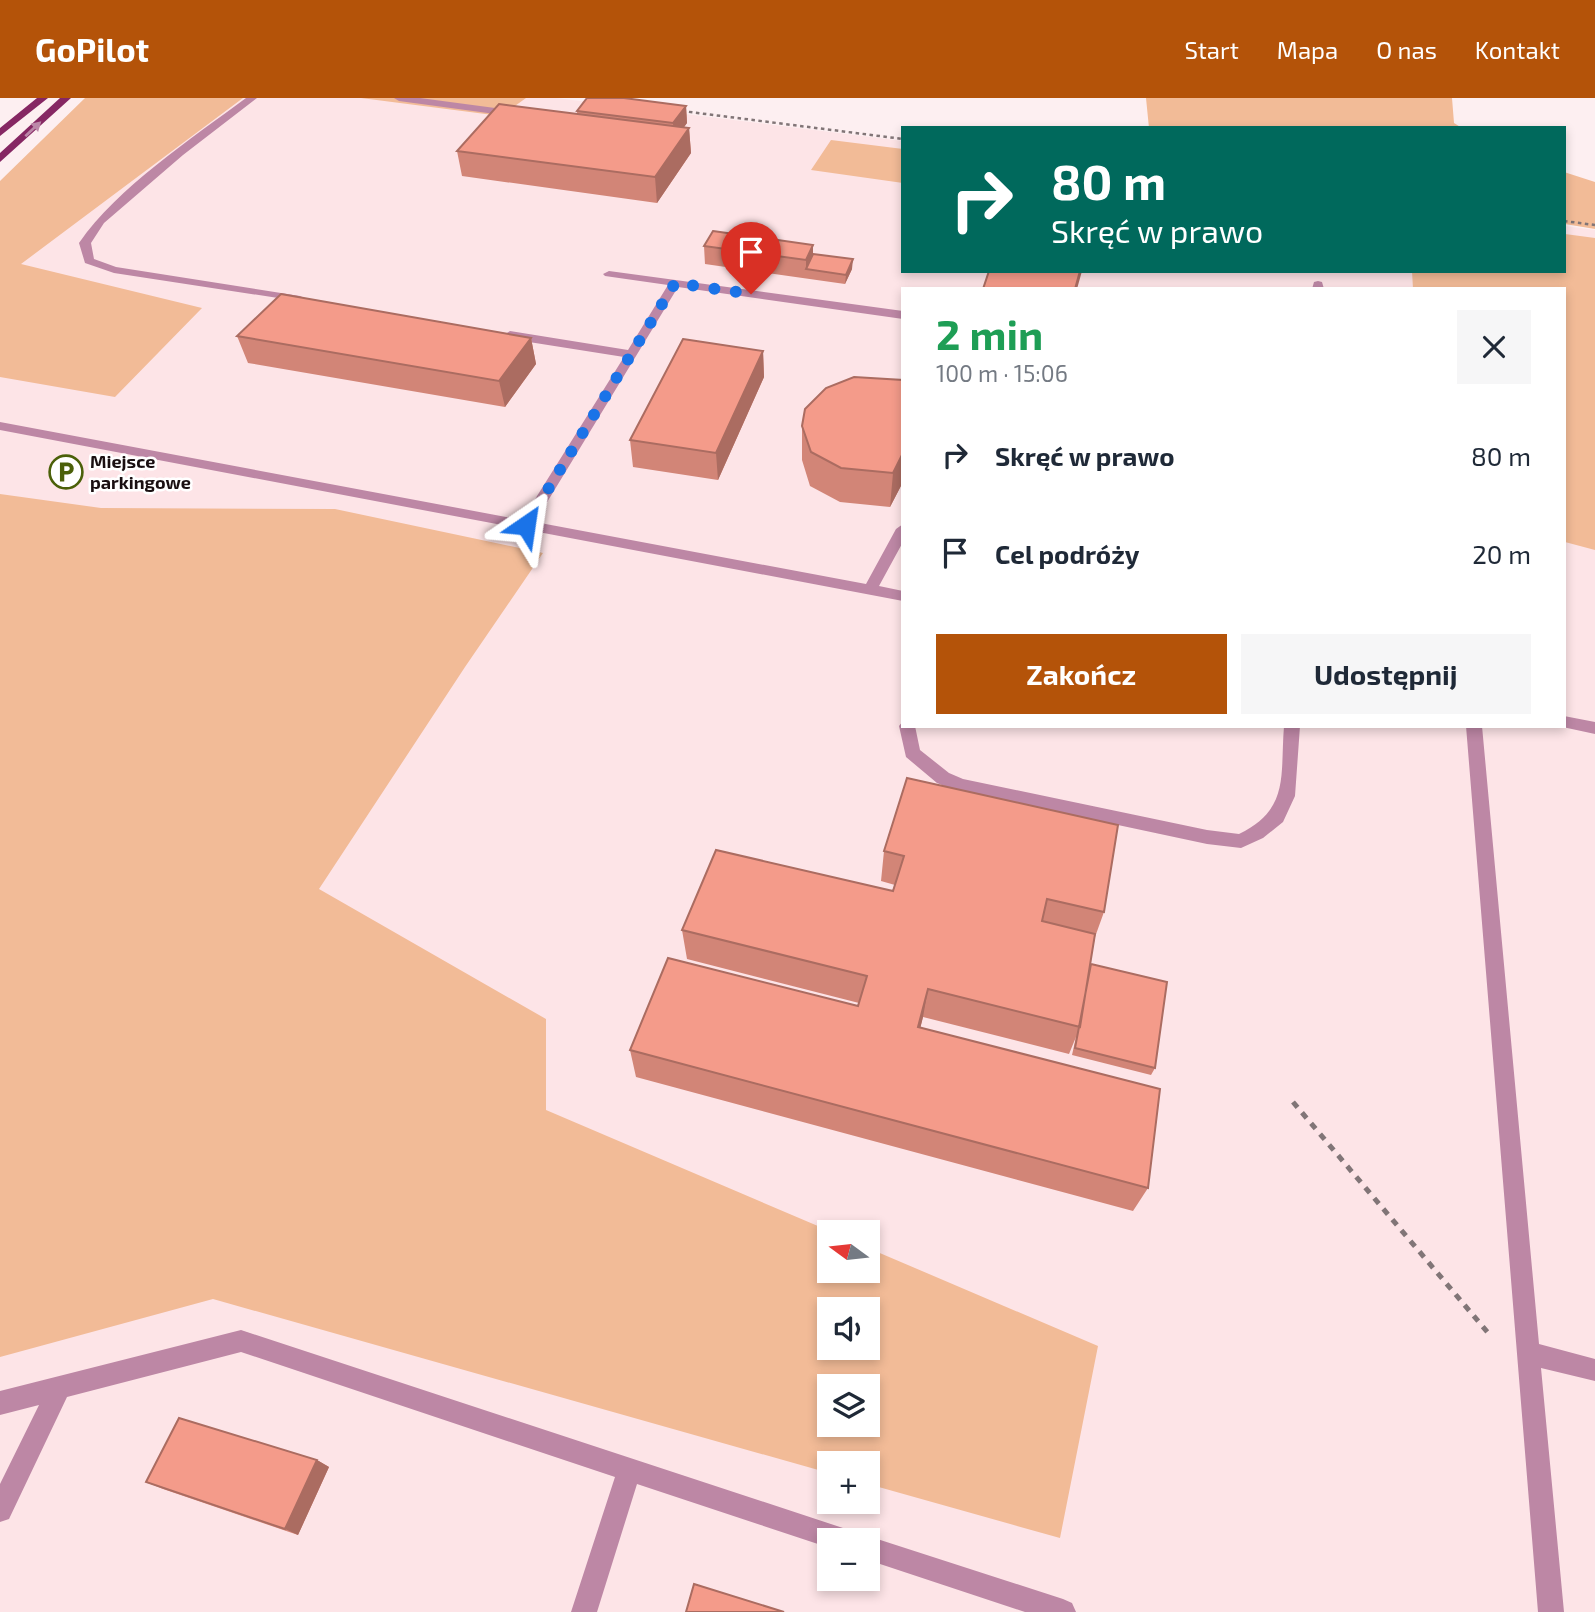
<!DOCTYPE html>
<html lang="pl">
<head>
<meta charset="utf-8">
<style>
  body { margin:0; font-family:"Exo 2",sans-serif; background:#f6f6f7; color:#1f2937; height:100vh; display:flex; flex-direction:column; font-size:26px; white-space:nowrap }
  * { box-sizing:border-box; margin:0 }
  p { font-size:23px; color:#747a83 }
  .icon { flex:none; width:38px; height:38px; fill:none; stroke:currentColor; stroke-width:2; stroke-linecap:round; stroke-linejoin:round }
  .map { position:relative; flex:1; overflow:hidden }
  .details { position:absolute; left:901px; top:189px; width:665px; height:441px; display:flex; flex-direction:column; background:#fff; border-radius:0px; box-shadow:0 4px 10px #0003 }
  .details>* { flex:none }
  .guide { position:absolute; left:901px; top:28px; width:665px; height:147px; border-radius:0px; box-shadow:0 4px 10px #0003; background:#00695c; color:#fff; overflow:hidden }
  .needle { width:46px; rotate:285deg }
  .fabs { position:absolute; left:817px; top:1122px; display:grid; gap:14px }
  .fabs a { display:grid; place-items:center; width:63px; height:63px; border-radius:0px; background:#fff; box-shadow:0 4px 10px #0003; font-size:35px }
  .pin { position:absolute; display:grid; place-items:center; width:60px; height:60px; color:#fff; margin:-72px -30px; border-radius:50% 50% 50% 0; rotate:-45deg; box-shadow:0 0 7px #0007 }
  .pin .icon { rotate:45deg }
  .me { position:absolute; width:77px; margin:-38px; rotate:32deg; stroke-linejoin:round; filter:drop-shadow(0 0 5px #0008) }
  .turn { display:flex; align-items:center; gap:24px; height:147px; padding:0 35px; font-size:32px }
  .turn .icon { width:91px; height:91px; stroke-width:2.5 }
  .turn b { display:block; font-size:49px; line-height:60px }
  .round { display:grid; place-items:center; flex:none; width:74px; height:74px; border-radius:0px; background:#f6f6f7 }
  .head { display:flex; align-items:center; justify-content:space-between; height:119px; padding:0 35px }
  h1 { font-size:42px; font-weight:700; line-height:52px; color:#1e9e55 }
  .action { display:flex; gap:14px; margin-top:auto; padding:14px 35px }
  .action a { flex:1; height:80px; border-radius:0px; background:#b45309; color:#fff; font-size:28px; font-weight:700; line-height:80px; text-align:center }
  .action a+a { background:#f6f6f7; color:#1f2937 }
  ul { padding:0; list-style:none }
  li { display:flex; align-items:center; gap:21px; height:98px; padding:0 35px }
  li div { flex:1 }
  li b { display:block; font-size:26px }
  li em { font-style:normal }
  header { display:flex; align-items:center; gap:42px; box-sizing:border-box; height:98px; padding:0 35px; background:#b45309; color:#fff }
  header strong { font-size:33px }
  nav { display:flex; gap:38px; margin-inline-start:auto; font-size:24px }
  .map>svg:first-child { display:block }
  .built { fill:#fde4e7; fill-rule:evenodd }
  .green { fill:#f2bb97; fill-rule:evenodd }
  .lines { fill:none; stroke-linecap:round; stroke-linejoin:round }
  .path-far1 { stroke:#817577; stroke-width:2.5; stroke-dasharray:3.5 3.5; stroke-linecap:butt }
  .path { stroke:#817577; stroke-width:5; stroke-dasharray:7 7; stroke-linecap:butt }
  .minor { fill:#bd87a5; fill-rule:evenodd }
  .major { fill:#862763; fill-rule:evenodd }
  .wall { fill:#d28577 }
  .shaded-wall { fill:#ab6c61 }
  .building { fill:#f49b8a; stroke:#ab6c61; stroke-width:2 }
  .oneway { fill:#bc88a9 }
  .route { stroke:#1a73e8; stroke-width:12; stroke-dasharray:0 21.6 }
  .labels { text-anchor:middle; stroke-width:5; stroke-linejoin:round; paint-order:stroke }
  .far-poi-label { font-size:18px; font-weight:bold; fill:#1a0f11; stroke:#fff; text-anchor:start }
</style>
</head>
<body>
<header>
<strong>GoPilot</strong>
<nav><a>Start</a><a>Mapa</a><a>O nas</a><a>Kontakt</a></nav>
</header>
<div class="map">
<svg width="1595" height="1514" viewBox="0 0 1595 1514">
  <rect width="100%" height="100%" fill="#fdeff1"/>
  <path class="built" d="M140,0H556L903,43V173H1564L1565,128L1595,132V1514H0V122ZM903,191H1564V628H903ZM830,1134H868V1172H830ZM830,1211H868V1250H830ZM830,1288H868V1326H830ZM830,1365H868V1404H830ZM830,1442H868V1480H830Z"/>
  <path class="green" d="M85,0H243L21,166L202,210L115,299L0,279V83Z
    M361,0H526L501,18Z
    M1146,0H1452L1454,25L1462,30H1149Z
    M831,42L903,51V85L811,72Z
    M1564,74L1595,84V131L1565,126Z
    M1565,136L1595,140V452L1565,444L1564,191H1413L1412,173H1564Z
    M0,396L101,410L335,411L543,455L465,569L319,791L546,921V1012L832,1134L830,1172H868V1150L1098,1248L1060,1440L868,1386V1365H830L829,1375L213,1201L0,1259ZM830,1211H868V1250H830ZM830,1288H868V1326H830Z"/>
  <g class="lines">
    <path class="path-far1" d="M682,13L903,41
      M1564,123L1595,127"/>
    <path class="path" d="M1293,1004L1489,1236"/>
    <path class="minor" d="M246,0H257L183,57L104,125L91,145L94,161L116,169L300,198L304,200V204L114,175L85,165L79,145C118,89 191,41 246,0Z
      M394,0H420L517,13L522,16L517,19L399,3Z
      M609,173L903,213V221L678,189L535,424L866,486L896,431L903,426V444L879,488L903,493V503L0,332V324L522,422L624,259L510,241L504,237L510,233L628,252L668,187L605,178L603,176Z
      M1318,183L1322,184L1324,191H1312L1314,184Z
      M1564,618L1595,624V636L1558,628H1564Z
      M903,623V628H915L920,652L949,675L963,681L1207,732L1239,736C1290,711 1280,678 1284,628H1300L1295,698L1283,724L1263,740L1241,750L1207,746L954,692L937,685L906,659L899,628Z
      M1466,628H1482L1539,1246L1595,1261V1283L1541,1270L1564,1514H1538Z
      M241,1232L843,1430L852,1433L855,1442H830V1450L637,1386L597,1514H571L615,1379L241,1254L67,1299L9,1421L0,1424V1386L39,1307L0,1317V1293Z
      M868,1438L1063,1501L1072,1505L1076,1514H1025L868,1462V1442H859Z"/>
    <path class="major" d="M37,0H48L0,38V30Z
      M60,0H71L0,64V55Z"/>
  </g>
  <path class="wall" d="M686,8L687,25L684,29L689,30L691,55L657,105L462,78L457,53L577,16V13Z
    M813,147V156L852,171L845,186L705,166L704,148Z
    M237,238L531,240L536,266L505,309L248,265Z
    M763,253L764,279L718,382L633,369L630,342Z
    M903,282V384L890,409L840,404L810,388L802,362V328Z
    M907,680L1104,814L1095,839L1090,867L1155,970L1151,977L1072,957L1076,939L1069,956L923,919L920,930L1148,1090L1133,1113L636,979L630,952L858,908L859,905L687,861L682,832L893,793L895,787L881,783L884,753Z
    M317,1362L329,1369L298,1437L163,1391L146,1384Z"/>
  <path class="shaded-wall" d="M686,8L687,25L674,43L673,25Z
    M689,30L691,55L657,105L655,79Z
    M813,147V165L806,171V162Z
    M853,161L852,171L845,186L846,177Z
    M1080,173H1082L1077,191H1075Z
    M531,240L536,266L505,309L499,283Z
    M763,253L764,279L718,382L716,355Z
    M903,355V384L890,409L893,375Z
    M928,891L923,919L914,956L918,929Z
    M317,1362L329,1369L298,1437L285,1431Z"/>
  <path class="building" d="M587,0H624L686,8L673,25L577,13Z
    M499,6L689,30L655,79L457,53Z
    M713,133L813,147L806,162L704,148Z
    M813,156L853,161L846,177L806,171Z
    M989,173H1080L1075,191H983Z
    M281,196L531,240L499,283L237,238Z
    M683,241L763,253L716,355L630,342Z
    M854,279L903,282V355L893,375L841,370L811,354L802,328L805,311L826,290Z
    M907,680L1118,727L1104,814L1047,801L1042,823L1095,836L1080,929L928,891L918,929L1160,991L1148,1090L630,952L668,860L858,908L867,878L682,832L716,752L893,793L904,758L884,753Z
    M1091,866L1167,884L1155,970L1075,950Z
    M179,1320L317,1362L285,1431L146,1384Z
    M694,1486L784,1514H686Z"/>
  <defs><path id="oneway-solid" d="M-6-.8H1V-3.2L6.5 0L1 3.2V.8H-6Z" transform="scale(1.75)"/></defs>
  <use class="oneway" href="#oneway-solid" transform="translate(33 31) rotate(-43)"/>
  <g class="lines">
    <path class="route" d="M526,427L675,185L751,196"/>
  </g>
  <defs>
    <symbol id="parking-ring" viewBox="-11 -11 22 22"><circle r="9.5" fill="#fff" stroke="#4b6009" stroke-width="1.5"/><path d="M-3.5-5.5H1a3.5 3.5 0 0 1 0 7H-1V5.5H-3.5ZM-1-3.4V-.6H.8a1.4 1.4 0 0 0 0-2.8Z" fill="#4b6009"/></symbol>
  </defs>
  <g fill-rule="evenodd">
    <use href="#parking-ring" x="47" y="355" width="38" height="38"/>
  </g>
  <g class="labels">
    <g class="far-poi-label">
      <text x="90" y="370">Miejsce<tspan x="90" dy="21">parkingowe</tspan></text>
    </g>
  </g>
</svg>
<div class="fabs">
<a><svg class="needle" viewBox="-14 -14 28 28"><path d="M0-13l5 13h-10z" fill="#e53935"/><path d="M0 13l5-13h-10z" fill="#747a83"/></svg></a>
<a><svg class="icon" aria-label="sound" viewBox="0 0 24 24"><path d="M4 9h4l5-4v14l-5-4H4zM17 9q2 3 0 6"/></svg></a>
<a><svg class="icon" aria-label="layers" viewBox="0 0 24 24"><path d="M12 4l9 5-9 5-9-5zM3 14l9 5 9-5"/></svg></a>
<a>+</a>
<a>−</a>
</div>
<div class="pin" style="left:751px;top:196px;background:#d93025"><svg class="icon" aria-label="arrive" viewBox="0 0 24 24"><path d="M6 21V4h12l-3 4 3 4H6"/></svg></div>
<svg class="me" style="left:526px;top:427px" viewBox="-20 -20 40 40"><path d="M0-17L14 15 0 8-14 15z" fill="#1a73e8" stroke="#fff" stroke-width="4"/></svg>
<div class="guide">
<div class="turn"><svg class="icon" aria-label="right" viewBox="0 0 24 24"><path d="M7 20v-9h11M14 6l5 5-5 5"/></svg><div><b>80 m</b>Skręć w prawo</div></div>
</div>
<section class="details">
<div class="head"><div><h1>2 min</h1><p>100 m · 15:06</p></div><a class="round"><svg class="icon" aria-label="close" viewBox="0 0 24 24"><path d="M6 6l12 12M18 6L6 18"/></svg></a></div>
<ul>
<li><svg class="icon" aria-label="right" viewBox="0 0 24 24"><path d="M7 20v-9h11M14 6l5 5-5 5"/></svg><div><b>Skręć w prawo</b></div><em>80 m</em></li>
<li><svg class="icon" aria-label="arrive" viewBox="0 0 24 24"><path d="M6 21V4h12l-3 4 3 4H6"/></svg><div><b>Cel podróży</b></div><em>20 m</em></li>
</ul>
<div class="action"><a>Zakończ</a><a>Udostępnij</a></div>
</section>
</div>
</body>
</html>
